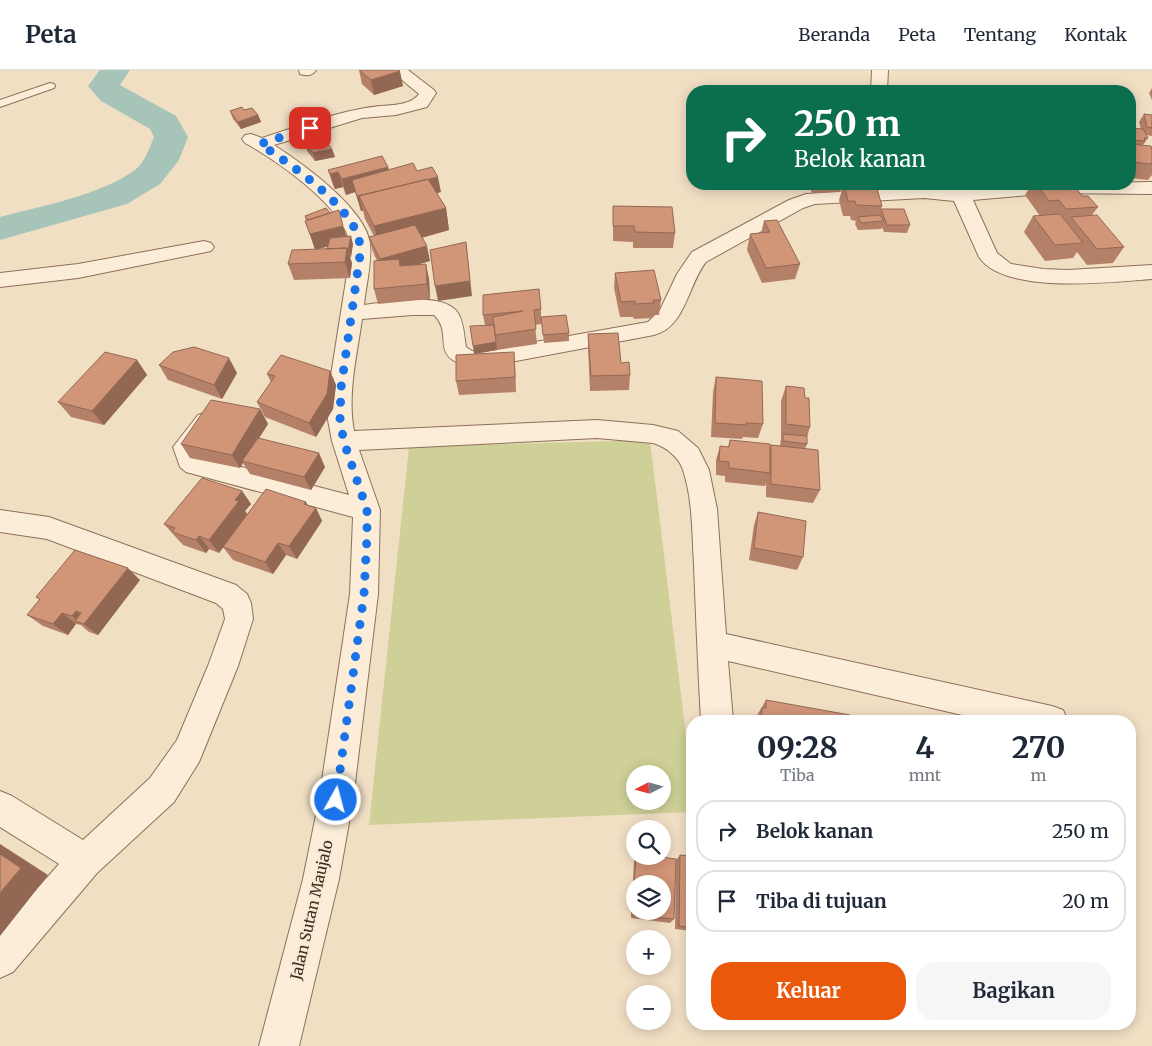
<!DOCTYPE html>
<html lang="id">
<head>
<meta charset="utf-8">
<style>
  body { margin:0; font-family:Merriweather,serif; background:#f6f6f7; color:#1f2937; height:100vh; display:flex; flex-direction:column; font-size:19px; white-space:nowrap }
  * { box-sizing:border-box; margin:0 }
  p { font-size:16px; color:#747a83 }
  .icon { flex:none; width:28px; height:28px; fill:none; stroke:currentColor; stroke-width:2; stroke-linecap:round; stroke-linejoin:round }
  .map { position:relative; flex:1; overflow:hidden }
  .side { position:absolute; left:686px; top:645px; width:450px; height:315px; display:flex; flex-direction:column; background:#fff; border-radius:20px; box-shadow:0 2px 12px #0003 }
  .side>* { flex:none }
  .top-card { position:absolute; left:686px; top:15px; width:450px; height:105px; border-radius:20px; box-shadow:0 2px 12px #0003; background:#0b6e4f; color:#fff; overflow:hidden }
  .needle { width:32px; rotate:264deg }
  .buttons { position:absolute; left:626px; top:695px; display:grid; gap:10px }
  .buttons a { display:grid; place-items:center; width:45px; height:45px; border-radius:50%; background:#fff; box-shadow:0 2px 12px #0003; font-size:25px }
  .pin { position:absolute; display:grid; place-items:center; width:42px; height:42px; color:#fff; margin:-21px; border-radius:10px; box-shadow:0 2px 8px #0006 }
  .me { position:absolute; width:55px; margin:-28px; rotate:7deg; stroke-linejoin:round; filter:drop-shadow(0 0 4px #0008) }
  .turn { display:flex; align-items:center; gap:18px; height:105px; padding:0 25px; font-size:22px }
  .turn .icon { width:65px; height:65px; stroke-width:2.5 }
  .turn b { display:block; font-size:35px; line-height:42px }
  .eta { display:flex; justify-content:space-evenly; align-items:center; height:85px; text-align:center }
  .eta b { font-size:30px; font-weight:700; line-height:35px }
  .cta { display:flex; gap:10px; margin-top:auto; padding:10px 25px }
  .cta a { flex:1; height:58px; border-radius:20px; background:#ea580c; color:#fff; font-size:20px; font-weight:700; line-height:58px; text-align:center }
  .cta a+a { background:#f6f6f7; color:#1f2937 }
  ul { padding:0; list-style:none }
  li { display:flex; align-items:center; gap:15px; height:62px; margin:0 10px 8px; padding:0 15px; border:2px solid #e0e1e3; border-radius:20px }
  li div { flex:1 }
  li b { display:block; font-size:19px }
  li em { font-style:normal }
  header { display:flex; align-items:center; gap:30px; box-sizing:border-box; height:70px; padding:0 25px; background:#fff; border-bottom:1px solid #e0e1e3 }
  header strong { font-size:24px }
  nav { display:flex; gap:28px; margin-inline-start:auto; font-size:18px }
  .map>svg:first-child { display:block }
  .green { fill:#ced097; fill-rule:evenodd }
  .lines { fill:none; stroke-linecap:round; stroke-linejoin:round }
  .river { fill:#a6c4b8; fill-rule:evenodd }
  .service-casing { stroke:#8d7059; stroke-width:2 }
  .minor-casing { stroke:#8d7059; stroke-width:2 }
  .service { fill:#fbedd8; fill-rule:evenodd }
  .minor { fill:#fbedd8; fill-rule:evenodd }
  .wall { fill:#b48067; fill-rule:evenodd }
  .shaded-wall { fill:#926854 }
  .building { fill:#d19578; stroke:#926854; fill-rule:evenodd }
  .route { stroke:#1a73e8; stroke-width:9; stroke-dasharray:0 16.2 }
  .labels { text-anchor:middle; stroke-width:4.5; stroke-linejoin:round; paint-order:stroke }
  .street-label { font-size:15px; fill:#3c2a1e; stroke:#f8ead4 }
</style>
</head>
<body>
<header>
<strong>Peta</strong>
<nav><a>Beranda</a><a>Peta</a><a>Tentang</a><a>Kontak</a></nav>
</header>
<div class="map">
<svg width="1152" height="976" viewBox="0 0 1152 976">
  <rect width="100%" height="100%" fill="#f1dfc4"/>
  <path class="green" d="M650,370L692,715V742L369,755L409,377ZM635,704H662V731H635Z"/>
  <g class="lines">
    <path class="river" d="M100,0H130L120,15L176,46L188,67L179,90L160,114L127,134L0,170V147C41,136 101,125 135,100C145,92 149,79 154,67L150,59L101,31L88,16Z"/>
    <defs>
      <path id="service" d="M50,13L54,14L55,16L54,18L0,37V30Z"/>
      <path id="minor" d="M299,0H316C312,6 307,6 300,4Z
        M390,0H408L434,20L436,23L427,37L396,45L362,48L274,75C302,93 365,138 370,173C372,193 366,215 364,235C387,232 443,221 458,243C464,253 464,266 466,277L472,281L479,282L648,252L660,240L677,204L692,182L789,130L806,124L924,116L961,120L1027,114L1152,112V124L1051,123L973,130L997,183L1011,194L1043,199L1068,200L1152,195V209C1111,212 1004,225 979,187L954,131L924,128L815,134L803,138L706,192C688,214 686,257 654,265L479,298C424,290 456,266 434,245H412L362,249C357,285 347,325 354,361L597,350L653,355L678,361L698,378L709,400L717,439L726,564L1052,636L1063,640L1068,651H988L728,591L733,651H701C698,599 696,547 694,495C692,464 693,430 683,400C679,387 666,377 653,373L597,368L359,380L380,440L378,524L353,730L339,809L299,976H259L303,809L319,730L350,524L353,447L186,402L180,397L173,377L198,345L207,342L216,345L219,351L198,379L203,387L349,425L332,371L328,350L329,318L350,185C350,179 350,172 348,166C334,130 277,91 245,73L242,69L245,65L251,64L262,68C300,56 340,40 380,36C393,35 411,35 419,24Z
        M872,0H888L887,21H871Z
        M204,171L211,173L214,177L211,181L78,208L0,217V203L78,194Z
        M0,440L49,447L236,515L247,524L251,533L253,549L238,596L199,692L174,732L97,803L13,902L0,908V861L59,794L0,757V721L12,726L83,770L150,708L177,670L208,596L225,549L223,539L216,533L47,469L0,462Z"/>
    </defs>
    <use href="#service" class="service-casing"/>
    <use href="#minor" class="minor-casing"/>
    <use href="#service" class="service"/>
    <use href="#minor" class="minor"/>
  </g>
  <path class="wall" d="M359,0L403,16L374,25L362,14Z
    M1152,18V30L1149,23Z
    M244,40L258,45L261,52L241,59L233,49L230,41Z
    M1144,44L1152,45V66L1146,65L1148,68L1143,75L1152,79V105L1148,110L1130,108V58L1141,59L1139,52Z
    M305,73L332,79L335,87L315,91L307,81Z
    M388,97L389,100L417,101L441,122L437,123L446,138L449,160L422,168L430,191L419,194L429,209L430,229L378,234L374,219L377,191L373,182L369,167L374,166L365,149L363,141H361L355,122L346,125L343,117L335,119L333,115L328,100Z
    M808,114H867V115L882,136L881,139L910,155L907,163L884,162L882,157L881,159L858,160L855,154L856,151L851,150L850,146H843L839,130L842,120L840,119V122L812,123Z
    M1032,114H1073L1082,126L1098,137L1092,145L1124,177L1113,193L1087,195L1077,182L1073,188L1045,191L1024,162L1033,146H1040L1025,125Z
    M613,136L675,163L673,178H633V172L613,171Z
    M305,146L346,167L353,174L350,188L352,193L350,208L294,210L288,194L315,179L305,151H306ZM327,176V179H317Z
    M764,151L800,194L795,209L762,213L747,180L750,164L761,163Z
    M615,203L661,230L659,245H653L652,248L634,249L633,247H620L614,218Z
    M541,239V254L535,255L537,274L497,280L474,284L485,255L483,245Z
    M541,247L569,263V271L544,273Z
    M588,264L621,293L630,305L629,320L590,321L588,278Z
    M514,282L516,322L459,325L456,311Z
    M137,290L147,305L104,355L71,347L58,332Z
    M159,295L237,303L222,329L168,310Z
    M330,301L336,315L333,339L316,367L265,347L257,332L271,312L267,304Z
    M716,307L763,354L758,368L743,367L742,369L711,367L713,322Z
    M786,316L805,328L810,357L807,367V374L805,379L820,420L813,433L766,427V413L765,416L725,412V406L716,405V390L720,376L728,377L730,370L770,378L771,375L780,376L781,368V331Z
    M260,339L268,354L259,368L325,397L311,420L250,404L243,393L240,398L190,388L181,374Z
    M242,421L251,434L245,441L247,444L308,435L316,438L322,451L297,489L286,485L273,504L233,490L223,477L219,483L209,479L206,483L183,475L164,454Z
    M758,442L803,487L797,500L749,490L754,455Z
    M140,510L98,565L89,562L81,555L76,554L68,565L43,556L27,545L40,530L36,527Z
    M766,630L850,651H756V647Z
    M680,785L692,786V861L675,859L676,790Z
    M635,786H653L674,849L670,853L631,848L634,790Z"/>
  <path class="shaded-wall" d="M400,1L403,16L374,25L371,10Z
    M258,45L261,52L241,59L238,52Z
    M332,79L335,87L315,91L313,83Z
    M388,97L392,113L352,110L355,122L346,125L342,109Z
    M338,102L343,117L335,119L330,104Z
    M438,107L441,122L366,140L359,126L363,141H361L357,126Z
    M446,138L449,160L380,179L374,156Z
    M343,156L348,171L315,180L310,164Z
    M351,166L353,174L351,188L348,180Z
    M466,172L472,226L438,231L435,216Z
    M427,176L430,191L384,204L380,189Z
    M347,178L352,193L350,208L345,192Z
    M426,194L429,209L430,229L427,214Z
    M496,272L497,280L474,284L473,276Z
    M514,282L515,297L516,322L515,307Z
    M229,288L237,303L222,329L214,315Z
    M137,290L147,305L104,355L92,341Z
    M330,301L336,315L333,339L316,367L309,353Z
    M260,339L268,354L244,392L242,391L243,393L240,398L232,385Z
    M319,383L325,397L311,420L304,407Z
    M242,421L251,434L245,441L248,445L219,483L209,470L235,430Z
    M306,432L312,443L316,438L322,451L297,489L289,476L304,434Z
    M199,466L209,479L206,483L196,470Z
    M278,473L286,485L273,504L265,492Z
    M128,498L140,510L98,565L84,554L80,553L72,546L76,541L87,550Z
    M62,543L76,554L68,565L53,554Z
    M0,774L48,805L0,866Z"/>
  <path class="building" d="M359,0H399L400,1L371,10Z
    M242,37L244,40L252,38L258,45L238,52L230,41Z
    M1144,44L1152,45V58L1147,57Z
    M1130,58L1143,59L1148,68H1144L1145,71L1130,70Z
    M323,68L332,79L313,83L305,73Z
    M1130,74L1151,76L1152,79V94L1132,92L1130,87Z
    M382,86L388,97L342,109L338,102L330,104L328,100Z
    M413,93L417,101L432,97L438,107L357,126L352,110Z
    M428,109L446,138L374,156L359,126Z
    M844,114L876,115L882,136L856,135L855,131H848Z
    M1037,114H1073L1082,126H1088L1098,137L1066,139L1059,130L1049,131Z
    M613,136L672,137L675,163L635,162L634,156H613Z
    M326,138L330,143L308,150L305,146Z
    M881,139H904L910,155H887Z
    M339,140L343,156L310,164L305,151Z
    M1060,144L1083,173L1055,175L1033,146Z
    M880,145L884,151L861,153L858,147Z
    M1097,145L1124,177L1097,179L1071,147Z
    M777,150L800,194L766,198L750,164L770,162L764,151Z
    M415,155L427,176L380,189L369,167Z
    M351,166L348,180L347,178L327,179L330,168Z
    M466,172L470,211L435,216L430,180Z
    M347,178L345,192L288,194L292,180Z
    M399,189L400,196L426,194L427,214L374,219V191Z
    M654,200L661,230H653L654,233L635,234V231L621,232L615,203Z
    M539,219L541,239L534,240L536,259L495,265L493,247L523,241L483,245V225Z
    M566,245L569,263L543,265L541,247Z
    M494,255L496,272L473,276L470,256Z
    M618,263L621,293L629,292L630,305L591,306L588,264Z
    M194,277L229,288L214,315L159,295L173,282Z
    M105,282L137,290L92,341L58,332Z
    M514,282L515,307L456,311V285Z
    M281,285L330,301L327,324L309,353L257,332L275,306L267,304Z
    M716,307L762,311L763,354L746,353V355L715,353Z
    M786,316L804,318L805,328H809L810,357L786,354Z
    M211,330L260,339L232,385L181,374Z
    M783,364L807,366V374L783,371Z
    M258,368L319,383L304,407L242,391Z
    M730,370L770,374V403L729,398V392L719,391L720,376L729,377Z
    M771,375L818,380L820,420L771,414Z
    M202,408L242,421L235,430L239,431L209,470L199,466L196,470L172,462L175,458L164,454Z
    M266,419L306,432L304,434L316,438L289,476L278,473L265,492L223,477Z
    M758,442L806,451L803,487L754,478Z
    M75,480L128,498L84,554L75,551L81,543L76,541L72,546L62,543L53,554L27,545L40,529L36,527Z
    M766,630L850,645V651H761L762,638H766Z
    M0,784L21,798L0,823Z
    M680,785L692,786V858L679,856Z
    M636,786H653L676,789L674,849L632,845ZM635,814H662V841H635Z"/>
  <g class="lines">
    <path class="route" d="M310,58L260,74C290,94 346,132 358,166C360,172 360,179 360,185L341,318L340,350L344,372L367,440V466L364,524L336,730"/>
  </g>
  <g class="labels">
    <g class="street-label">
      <text transform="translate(312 840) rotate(-77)" y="5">Jalan Sutan Maujalo</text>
    </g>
  </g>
</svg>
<div class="buttons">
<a><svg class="needle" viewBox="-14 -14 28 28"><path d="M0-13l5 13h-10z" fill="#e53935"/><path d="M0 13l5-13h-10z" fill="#747a83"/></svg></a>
<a><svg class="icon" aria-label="search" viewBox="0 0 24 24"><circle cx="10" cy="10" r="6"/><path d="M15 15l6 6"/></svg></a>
<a><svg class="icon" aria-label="layers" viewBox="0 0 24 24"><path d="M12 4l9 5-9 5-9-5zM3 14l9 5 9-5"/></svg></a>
<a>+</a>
<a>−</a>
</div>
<div class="pin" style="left:310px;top:58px;background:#d93025"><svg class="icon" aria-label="arrive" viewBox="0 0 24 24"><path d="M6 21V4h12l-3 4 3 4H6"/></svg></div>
<svg class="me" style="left:336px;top:730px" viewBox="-20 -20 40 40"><circle r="17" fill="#1a73e8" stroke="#fff" stroke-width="3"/><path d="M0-11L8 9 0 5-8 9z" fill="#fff"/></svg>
<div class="top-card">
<div class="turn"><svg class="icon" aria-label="right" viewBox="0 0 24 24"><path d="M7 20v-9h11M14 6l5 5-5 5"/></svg><div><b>250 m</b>Belok kanan</div></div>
</div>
<section class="side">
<div class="eta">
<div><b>09:28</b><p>Tiba</p></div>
<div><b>4</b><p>mnt</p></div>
<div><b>270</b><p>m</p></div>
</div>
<ul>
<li><svg class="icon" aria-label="right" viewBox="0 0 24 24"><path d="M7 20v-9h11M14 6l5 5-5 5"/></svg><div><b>Belok kanan</b></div><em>250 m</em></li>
<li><svg class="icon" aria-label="arrive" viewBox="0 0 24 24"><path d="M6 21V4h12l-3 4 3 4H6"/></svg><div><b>Tiba di tujuan</b></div><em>20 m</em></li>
</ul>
<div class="cta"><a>Keluar</a><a>Bagikan</a></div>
</section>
</div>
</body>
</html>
